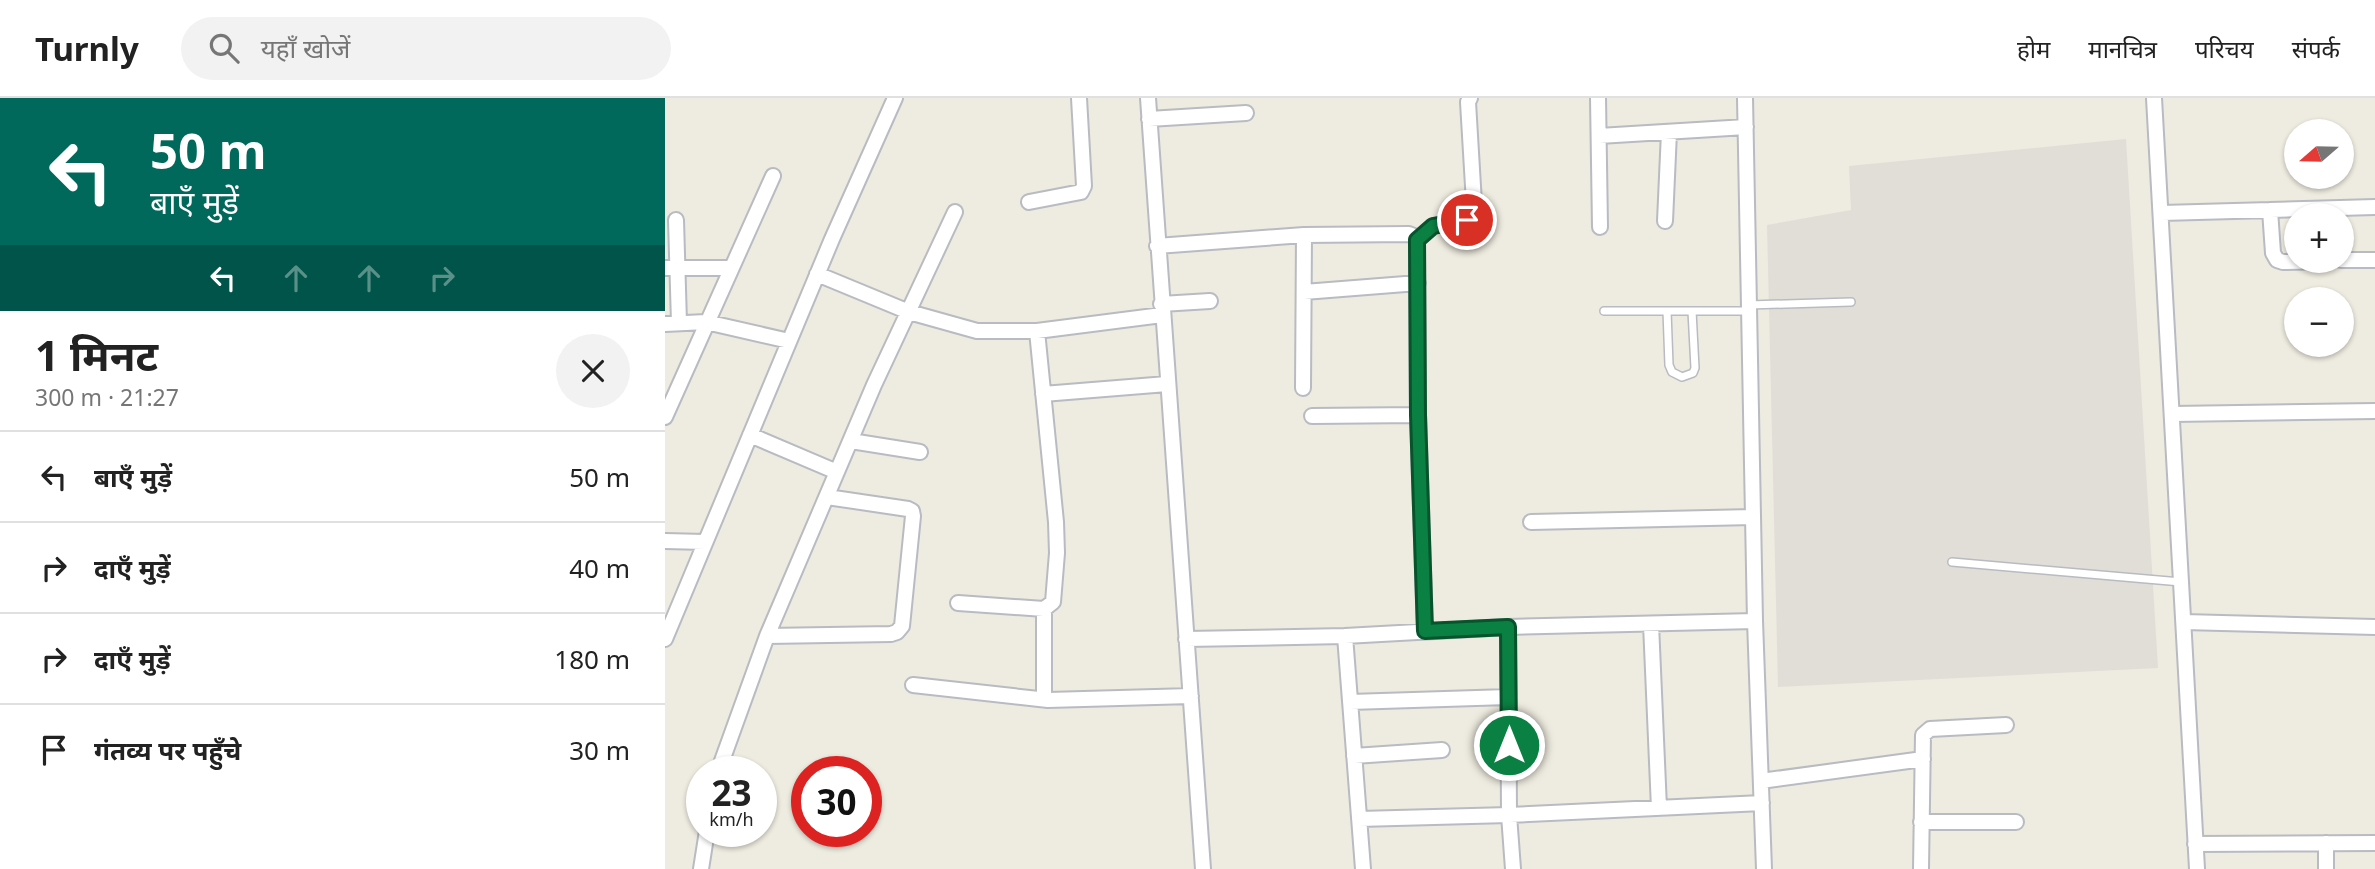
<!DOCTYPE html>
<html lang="hi">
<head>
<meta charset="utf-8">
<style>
  body { margin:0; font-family:"Noto Sans","Noto Sans Devanagari",sans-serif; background:#f2f2f2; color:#222; height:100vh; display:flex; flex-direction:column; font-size:26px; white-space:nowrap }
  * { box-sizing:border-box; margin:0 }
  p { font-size:23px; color:#767676 }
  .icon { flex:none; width:38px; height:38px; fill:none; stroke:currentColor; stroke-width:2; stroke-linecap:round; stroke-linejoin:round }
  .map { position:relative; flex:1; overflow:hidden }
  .details { display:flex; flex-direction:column; background:#fff; width:665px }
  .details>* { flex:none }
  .guide { background:#00695c; color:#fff; overflow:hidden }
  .needle { width:46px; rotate:250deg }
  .controls { position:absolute; left:1619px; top:21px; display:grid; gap:14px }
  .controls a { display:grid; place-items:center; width:70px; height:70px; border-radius:50%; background:#fff; box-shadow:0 2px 5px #0004; font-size:35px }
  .speed { position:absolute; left:21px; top:658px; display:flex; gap:14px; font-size:35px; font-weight:700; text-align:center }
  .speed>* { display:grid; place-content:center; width:91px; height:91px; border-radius:50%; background:#fff; box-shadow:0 2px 5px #0004; line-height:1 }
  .speed small { font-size:18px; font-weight:400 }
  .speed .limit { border:10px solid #d22; background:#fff; color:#111 }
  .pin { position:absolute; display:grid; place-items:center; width:60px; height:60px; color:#fff; margin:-30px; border:4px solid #fff; border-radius:50%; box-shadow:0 2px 7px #0007 }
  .me { position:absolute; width:77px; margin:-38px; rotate:0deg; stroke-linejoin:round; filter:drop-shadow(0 0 5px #0008) }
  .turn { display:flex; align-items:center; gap:24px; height:147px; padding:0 35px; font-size:32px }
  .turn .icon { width:91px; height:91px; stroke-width:2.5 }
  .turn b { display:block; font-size:49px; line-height:60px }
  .lanes { display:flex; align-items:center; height:66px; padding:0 35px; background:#0003; justify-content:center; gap:35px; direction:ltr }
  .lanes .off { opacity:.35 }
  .round { display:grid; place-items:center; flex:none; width:74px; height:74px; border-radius:37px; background:#f2f2f2 }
  .summary { display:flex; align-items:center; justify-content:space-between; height:119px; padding:0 35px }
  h1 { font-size:42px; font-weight:700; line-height:52px }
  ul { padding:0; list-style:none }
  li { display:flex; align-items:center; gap:21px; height:91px; padding:0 35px; border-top:2px solid #e0e0e0 }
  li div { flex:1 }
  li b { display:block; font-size:26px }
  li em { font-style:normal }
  header { display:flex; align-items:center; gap:42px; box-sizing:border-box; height:98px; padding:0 35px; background:#fff; border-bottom:2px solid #e0e0e0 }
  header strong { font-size:33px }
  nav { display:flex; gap:38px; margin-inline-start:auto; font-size:24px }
  .search { width:490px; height:63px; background:#f2f2f2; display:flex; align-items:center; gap:18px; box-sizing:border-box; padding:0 24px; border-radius:38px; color:#767676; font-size:26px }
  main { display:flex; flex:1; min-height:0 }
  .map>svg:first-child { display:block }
  .industrial { fill:#e1ded8 }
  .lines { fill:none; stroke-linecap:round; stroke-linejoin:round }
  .service-casing { stroke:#b8bbc1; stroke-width:10 }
  .minor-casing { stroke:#b8bbc1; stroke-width:18 }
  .service { stroke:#fff; stroke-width:7 }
  .minor { stroke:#fff; stroke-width:14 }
  .route-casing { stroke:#07532c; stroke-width:18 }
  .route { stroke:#0b8043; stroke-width:12 }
</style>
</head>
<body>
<header>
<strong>Turnly</strong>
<div class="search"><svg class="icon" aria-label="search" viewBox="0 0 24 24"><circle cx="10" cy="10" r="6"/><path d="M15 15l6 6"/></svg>यहाँ खोजें</div>
<nav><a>होम</a><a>मानचित्र</a><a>परिचय</a><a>संपर्क</a></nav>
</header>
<main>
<section class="details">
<div class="guide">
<div class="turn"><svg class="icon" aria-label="left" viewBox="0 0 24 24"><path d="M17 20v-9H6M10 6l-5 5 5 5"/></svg><div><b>50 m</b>बाएँ मुड़ें</div></div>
<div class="lanes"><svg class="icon" aria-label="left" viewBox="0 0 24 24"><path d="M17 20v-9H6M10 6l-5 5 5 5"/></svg><svg class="icon off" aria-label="ahead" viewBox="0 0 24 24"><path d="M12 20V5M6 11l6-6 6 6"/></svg><svg class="icon off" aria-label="ahead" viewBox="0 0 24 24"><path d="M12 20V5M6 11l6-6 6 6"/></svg><svg class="icon off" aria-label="right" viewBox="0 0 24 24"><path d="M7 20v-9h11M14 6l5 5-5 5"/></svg></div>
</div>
<div class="summary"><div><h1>1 मिनट</h1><p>300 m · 21:27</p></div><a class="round"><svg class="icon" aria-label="close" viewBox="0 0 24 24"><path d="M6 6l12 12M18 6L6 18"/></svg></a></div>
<ul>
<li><svg class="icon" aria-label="left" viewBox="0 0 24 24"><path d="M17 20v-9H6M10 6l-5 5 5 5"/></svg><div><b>बाएँ मुड़ें</b></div><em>50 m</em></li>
<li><svg class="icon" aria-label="right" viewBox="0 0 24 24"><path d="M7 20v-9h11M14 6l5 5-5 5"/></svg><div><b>दाएँ मुड़ें</b></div><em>40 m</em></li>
<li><svg class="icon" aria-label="right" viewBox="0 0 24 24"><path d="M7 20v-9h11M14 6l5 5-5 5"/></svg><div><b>दाएँ मुड़ें</b></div><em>180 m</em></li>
<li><svg class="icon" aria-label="arrive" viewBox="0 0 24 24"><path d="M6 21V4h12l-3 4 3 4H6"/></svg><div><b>गंतव्य पर पहुँचे</b></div><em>30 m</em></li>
</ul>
</section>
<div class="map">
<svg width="1710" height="771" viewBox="0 0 1710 771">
  <rect width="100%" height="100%" fill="#eeebe0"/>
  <path class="industrial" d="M1461,41L1493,570L1113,589L1102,127L1186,112L1184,68Z"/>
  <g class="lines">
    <defs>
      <path id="service" d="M1084,207L1186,204
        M939,213H1084
        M1002,213L1004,267L1007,274L1017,279L1028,275L1030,270L1027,213
        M1287,464L1516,484"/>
      <path id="minor" d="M483,0L538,771
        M933,0L935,129
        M1080,0L1090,523L1099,771
        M1489,0L1532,771
        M484,21L581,15
        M934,38L1081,29
        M364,104L416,94L419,88L414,0
        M1605,112L1608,155L1612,162L1618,164L1664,163
        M1497,115L1710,109
        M11,122L14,225
        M1000,123L1004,34
        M639,137L744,136L749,138L752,142L753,317L760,533
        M752,142L768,128L802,122L809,105L803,4L805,0
        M492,148L639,137L638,290
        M1676,162H1710
        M0,170H66
        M152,176L244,214L312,233H372L497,217
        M639,194L753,185
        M496,206L545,203
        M0,226L41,224L124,243
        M378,296L502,286
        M1508,316L1710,313
        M647,318L753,317
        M0,319L108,78
        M85,337L172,374
        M186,343L255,354
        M866,424L1088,419
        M0,443L40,444
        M293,505L379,511L388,504L392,455L391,424L372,233
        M379,511V601
        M1519,524L1710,529
        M986,526L994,710
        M843,529L844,717L848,771
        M102,538L226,536L232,534L237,528L248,418L247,413L243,411L162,399
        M0,541L167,141L230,0
        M521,541L680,538
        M248,587L383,602L526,598
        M685,604L843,599
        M689,658L777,652
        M53,674L102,538L209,287L290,114
        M1096,683L1258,661
        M694,721L844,717L1097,705
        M1256,724H1351
        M1661,745V771
        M1530,746L1710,745
        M36,771L42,733
        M698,771L680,538L843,529L1090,523
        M1256,771L1258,637L1265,631L1341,627"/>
    </defs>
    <use href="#service" class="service-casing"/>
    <use href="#minor" class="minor-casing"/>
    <use href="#service" class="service"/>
    <use href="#minor" class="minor"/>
  </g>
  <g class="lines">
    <defs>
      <path id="route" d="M802,122L768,128L752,142L753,317L760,533L843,529L844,647"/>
    </defs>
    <use href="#route" class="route-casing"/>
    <use href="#route" class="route"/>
  </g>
</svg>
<div class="controls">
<a><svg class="needle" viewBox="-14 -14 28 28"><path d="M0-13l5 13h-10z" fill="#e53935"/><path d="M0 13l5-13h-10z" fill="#767676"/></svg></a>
<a>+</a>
<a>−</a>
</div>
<div class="speed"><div>23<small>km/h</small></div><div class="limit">30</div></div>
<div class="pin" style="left:802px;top:122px;background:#d93025"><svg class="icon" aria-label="arrive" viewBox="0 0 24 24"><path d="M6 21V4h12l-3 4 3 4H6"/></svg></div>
<svg class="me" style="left:844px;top:647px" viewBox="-20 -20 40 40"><circle r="17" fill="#0b8043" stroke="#fff" stroke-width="3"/><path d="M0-11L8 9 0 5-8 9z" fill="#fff"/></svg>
</div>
</main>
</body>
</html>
